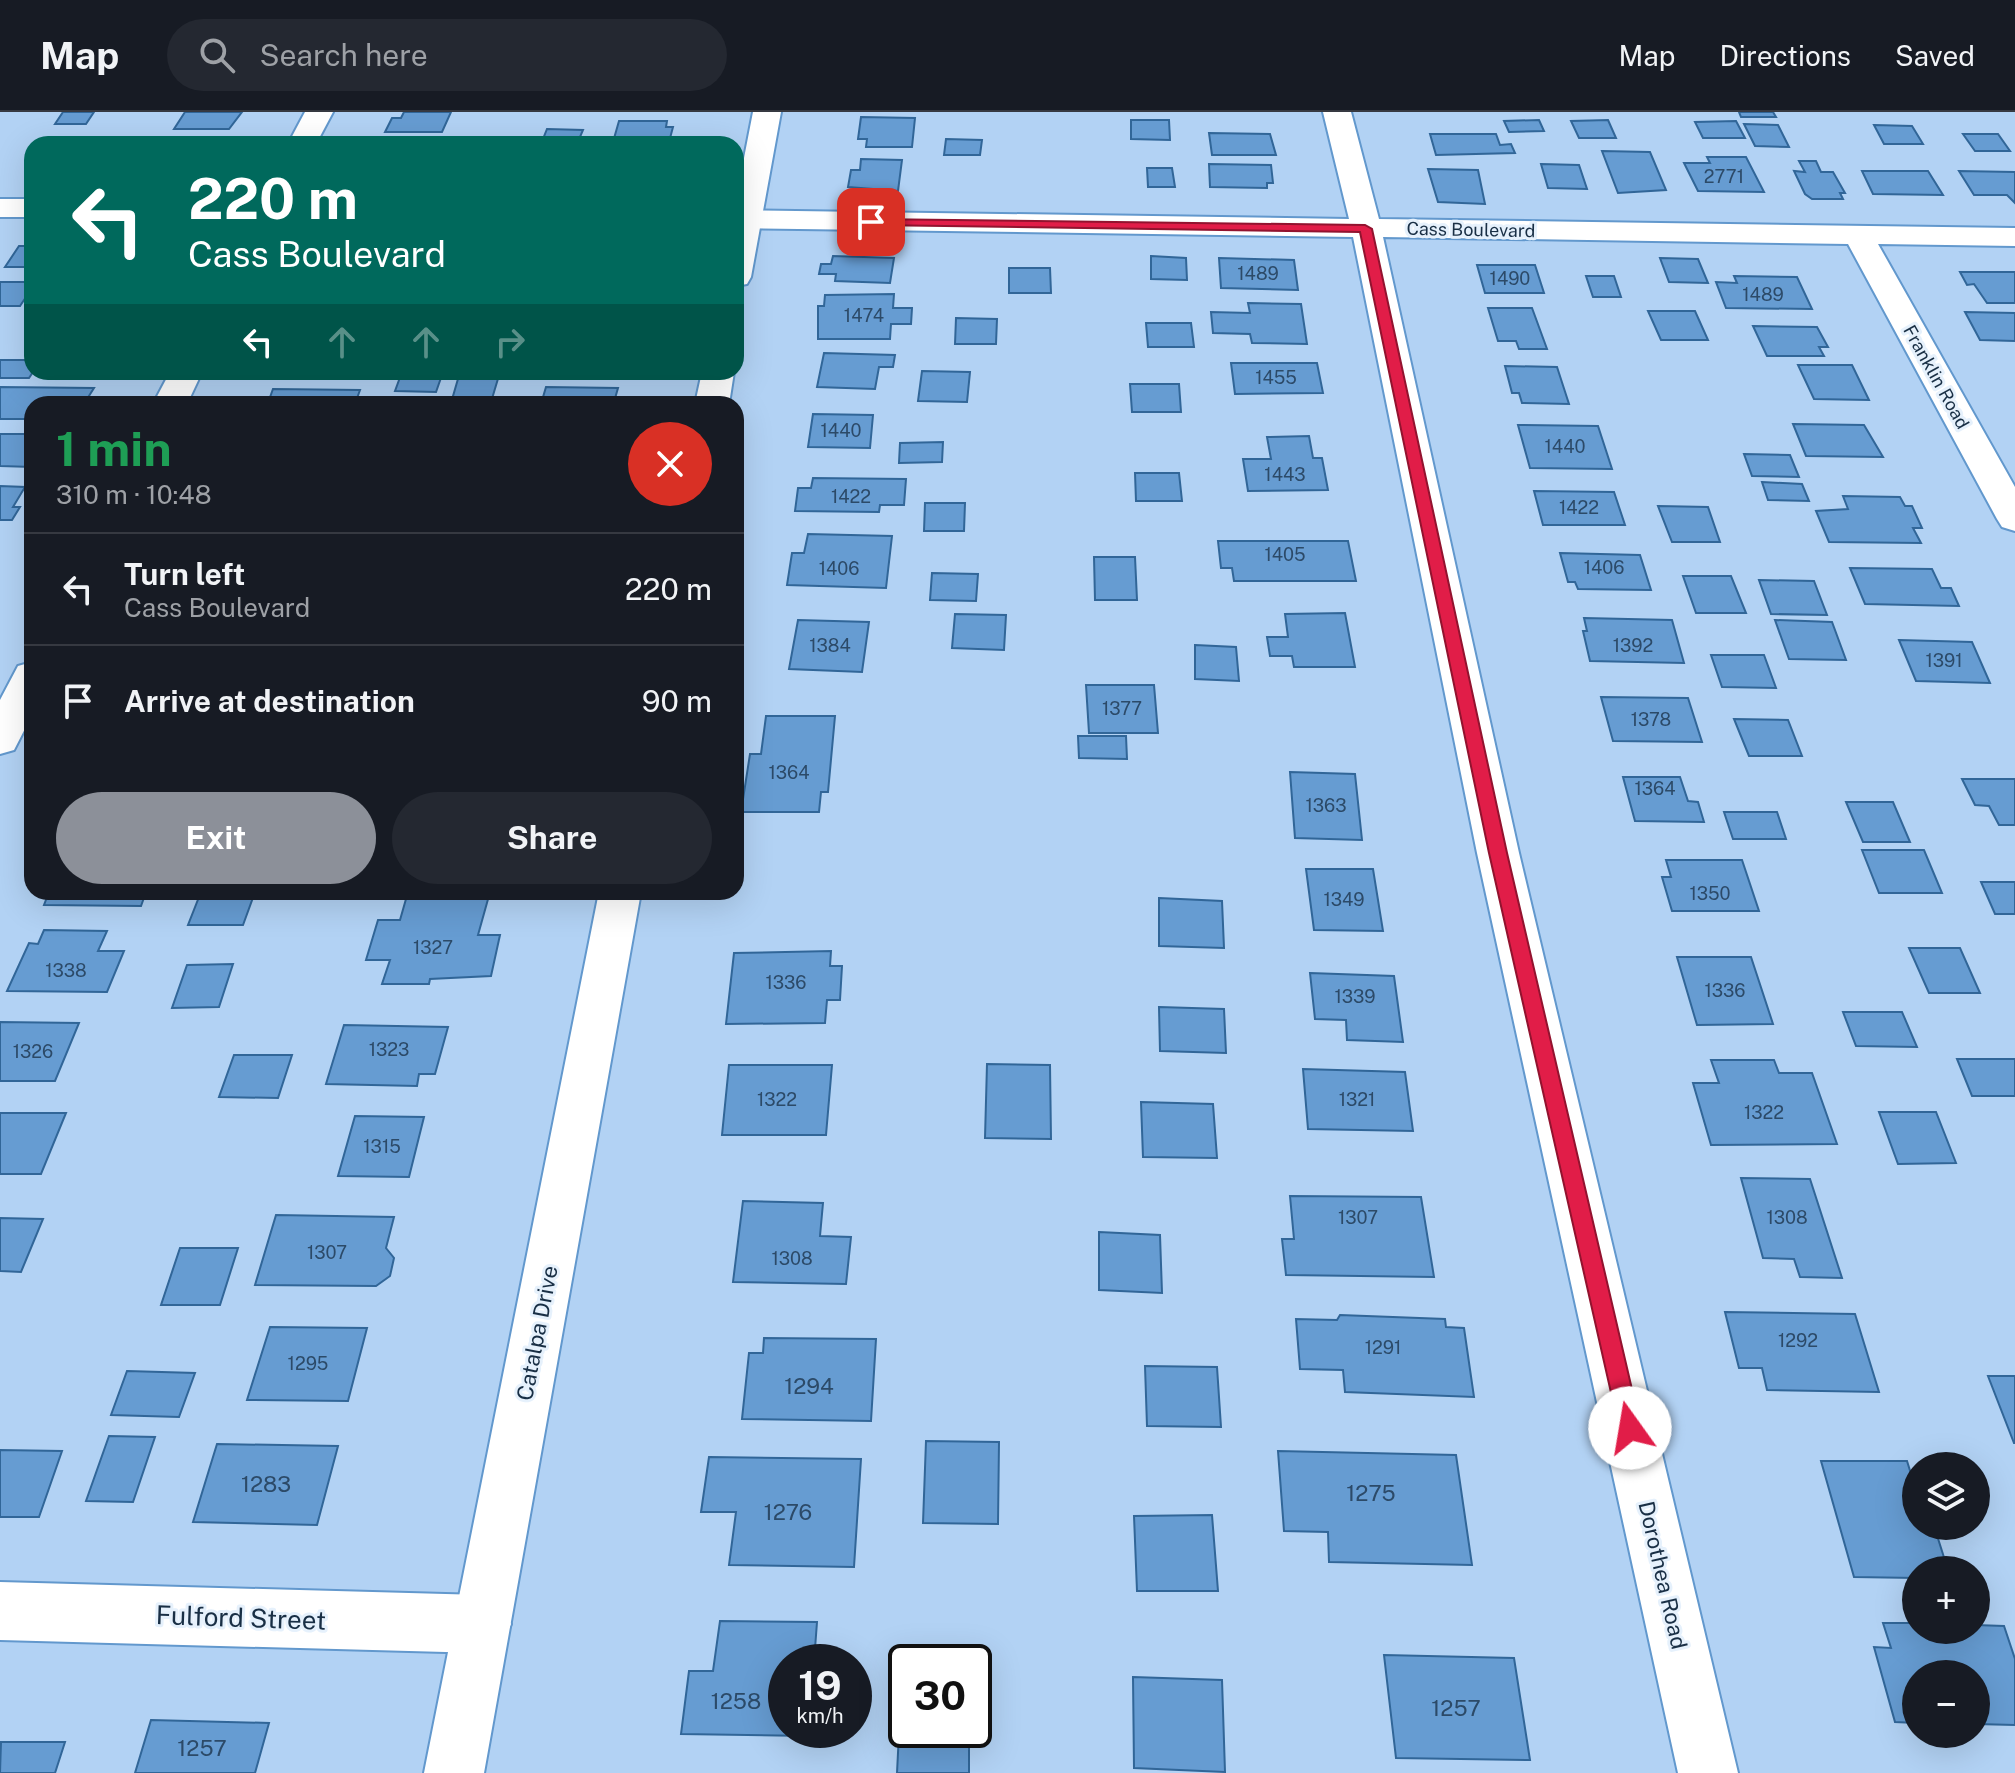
<!DOCTYPE html>
<html lang="en">
<head>
<meta charset="utf-8">
<style>
  body { margin:0; font-family:"Public Sans",sans-serif; background:#242831; color:#f1f3f6; height:100vh; display:flex; flex-direction:column; font-size:30px; white-space:nowrap }
  * { box-sizing:border-box; margin:0 }
  p { font-size:26px; color:#9ea1a6 }
  .icon { flex:none; width:44px; height:44px; fill:none; stroke:currentColor; stroke-width:2; stroke-linecap:round; stroke-linejoin:round }
  .map { position:relative; flex:1; overflow:hidden }
  .sheet { position:absolute; left:24px; top:284px; width:720px; height:504px; display:flex; flex-direction:column; background:#171b24; border-radius:24px; box-shadow:0 8px 32px #0002 }
  .sheet>* { flex:none }
  .guide { position:absolute; left:24px; top:24px; width:720px; height:244px; border-radius:24px; box-shadow:0 8px 32px #0002; background:#00695c; color:#fff; overflow:hidden }
  .buttons { position:absolute; left:1902px; top:1340px; display:grid; gap:16px }
  .buttons a { display:grid; place-items:center; width:88px; height:88px; border-radius:50%; background:#171b24; box-shadow:0 8px 32px #0002; font-size:40px }
  .speed { position:absolute; left:768px; top:1532px; display:flex; gap:16px; font-size:40px; font-weight:700; text-align:center }
  .speed>* { display:grid; place-content:center; width:104px; height:104px; border-radius:50%; background:#171b24; box-shadow:0 8px 32px #0002; line-height:1 }
  .speed small { font-size:20px; font-weight:400 }
  .speed .limit { border:4px solid #111; border-radius:12px; background:#fff; color:#111 }
  .pin { position:absolute; display:grid; place-items:center; width:68px; height:68px; color:#fff; margin:-34px; border-radius:16px; box-shadow:0 4px 12px #0006 }
  .me { position:absolute; width:88px; margin:-44px; rotate:347deg; stroke-linejoin:round; filter:drop-shadow(0 0 6px #0008) }
  .turn { display:flex; align-items:center; gap:28px; height:168px; padding:0 32px; font-size:36px }
  .turn .icon { width:104px; height:104px; stroke-width:2.5 }
  .turn b { display:block; font-size:56px; line-height:68px }
  .lanes { display:flex; align-items:center; height:76px; padding:0 32px; background:#0003; justify-content:center; gap:40px; direction:ltr }
  .lanes .off { opacity:.35 }
  .round { display:grid; place-items:center; flex:none; width:84px; height:84px; border-radius:42px; background:#242831 }
  .summary { display:flex; align-items:center; justify-content:space-between; height:136px; padding:0 32px }
  h1 { font-size:48px; font-weight:700; line-height:60px; color:#1e9e55 }
  .button { display:flex; gap:16px; margin-top:auto; padding:16px 32px }
  .button a { flex:1; height:92px; border-radius:48px; background:#8c9099; color:#fff; font-size:32px; font-weight:700; line-height:92px; text-align:center }
  .button a+a { background:#242831; color:#f1f3f6 }
  ul { padding:0; list-style:none }
  li { display:flex; align-items:center; gap:24px; height:112px; padding:0 32px; border-top:2px solid #363941 }
  li div { flex:1 }
  li b { display:block; font-size:30px }
  li em { font-style:normal }
  header { display:flex; align-items:center; gap:48px; box-sizing:border-box; height:112px; padding:0 40px; background:#171b24; border-bottom:2px solid #363941 }
  header strong { font-size:38px }
  nav { display:flex; gap:44px; margin-inline-start:auto; font-size:28px }
  .search { width:560px; height:72px; background:#242831; display:flex; align-items:center; gap:20px; box-sizing:border-box; padding:0 28px; border-radius:44px; color:#9ea1a6; font-size:30px }
  .map>svg:first-child { display:block }
  .building { fill:#669cd2; stroke:#316698; stroke-width:2 }
  .lines { fill:none; stroke-linecap:round; stroke-linejoin:round }
  .minor-casing { stroke:#6298cd; stroke-width:4 }
  .tertiary-casing { stroke:#6298cd; stroke-width:4 }
  .minor { fill:#fff; fill-rule:evenodd }
  .tertiary { fill:#fff; fill-rule:evenodd }
  .route { fill:#e11d48; stroke:#92132f; stroke-width:2 }
  .labels { text-anchor:middle; stroke-width:6; stroke-linejoin:round; paint-order:stroke }
  .number-label { font-size:18px; fill:#2c4a68 }
  .far-street-label { font-size:18px; fill:#192f45; stroke:#e6f1fc }
  .street-label { font-size:22px; fill:#192f45; stroke:#e6f1fc }
  .near-number-label { font-size:22px; fill:#2c4a68 }
  .near-street-label { font-size:26px; fill:#192f45; stroke:#e6f1fc }
</style>
</head>
<body>
<header>
<strong>Map</strong>
<div class="search"><svg class="icon" aria-label="search" viewBox="0 0 24 24"><circle cx="10" cy="10" r="6"/><path d="M15 15l6 6"/></svg>Search here</div>
<nav><a>Map</a><a>Directions</a><a>Saved</a></nav>
</header>
<div class="map">
<svg width="2015" height="1661" viewBox="0 0 2015 1661">
  <rect width="100%" height="100%" fill="#b2d2f4"/>
  <path class="building" d="M63,0H94L86,12H55Z
    M185,0H242L229,17H174Z
    M404,0H451L442,20H385L392,6H401Z
    M1739,0H1773L1776,5H1741Z
    M861,5L915,6L912,35H866L867,27H858Z
    M1131,8H1169L1170,28L1131,27Z
    M1539,8L1544,19L1509,20L1504,9Z
    M1608,8L1616,26H1579L1571,9Z
    M619,9H667L666,15H673L669,30H613Z
    M1736,9L1745,26H1703L1695,10Z
    M1744,12L1778,13L1789,35L1755,34Z
    M1874,13L1912,14L1923,32H1884Z
    M547,17L583,18L577,32H541Z
    M1209,21L1270,22L1276,43H1212Z
    M1430,22H1496L1500,33L1511,32L1515,41L1436,43Z
    M1963,22H1998L2010,39H1975Z
    M946,27L982,28L980,43H944Z
    M1602,39L1650,40L1666,78L1618,81Z
    M1707,45H1746L1764,80L1698,79L1684,51H1710Z
    M861,47L902,48L898,79L848,75L851,58H860Z
    M1799,49H1816L1821,60H1833L1845,81H1840L1843,87H1812L1805,82L1794,59L1805,60Z
    M1209,52L1271,53L1273,71H1267V76L1210,75Z
    M1541,52L1579,53L1587,77L1548,76Z
    M1147,56H1172L1175,75H1148Z
    M1428,57L1478,58L1485,92L1438,90Z
    M1862,59H1928L1943,83L1873,82Z
    M1959,59L2015,60V91L2007,83H1974Z
    M19,134H32V155H5Z
    M833,144L894,146L890,171L835,169L836,162H819L821,152H831Z
    M1151,144L1186,146L1187,168L1151,167Z
    M1219,146L1294,148L1298,178L1221,176Z
    M1660,146L1698,147L1708,171L1669,170Z
    M1477,153H1535L1544,181H1485Z
    M1009,156H1050L1051,181H1009Z
    M1960,160H2015V191H1987L1974,172L1967,173Z
    M1586,164H1614L1621,185H1593Z
    M1734,164L1797,165L1812,197L1726,196L1716,170L1737,171Z
    M0,170H32V176L20,194H0Z
    M894,182L893,196H912L911,212H891L890,227H818V194H824L825,183Z
    M1248,191L1301,192L1307,232L1252,231L1250,222L1213,221L1211,200L1250,201Z
    M1488,196H1532L1547,237H1519L1516,229H1498Z
    M1648,199H1695L1708,228H1661Z
    M1965,200L2015,201V229L1980,228Z
    M956,206L997,207L996,232H955Z
    M1146,211H1191L1194,235H1148Z
    M1753,214L1817,215L1828,235H1819L1824,244H1767Z
    M824,241L895,243L893,255H879L875,277L817,275Z
    M0,248H32L33,260L29,266H0Z
    M1231,251H1317L1323,281L1235,282Z
    M1798,253H1852L1869,288L1814,287Z
    M1505,254L1557,255L1569,292L1522,291L1519,281H1512Z
    M922,259L970,260L967,290L918,289Z
    M402,260H443L436,280L395,279Z
    M460,260H500L491,290L451,291Z
    M1130,272H1179L1181,300H1132Z
    M0,275L94,276L87,287H75L72,292H32V307H0Z
    M546,275L618,276L614,290H636L541,292Z
    M273,277L360,278L356,289L341,288L340,292H254L256,288H269Z
    M813,302L873,303L870,336L808,335Z
    M1793,312L1864,313L1883,345L1806,344Z
    M1518,313L1598,314L1612,357L1530,356Z
    M0,322H32V355L0,354Z
    M1309,324L1313,346H1322L1328,378L1248,379L1243,347H1271L1267,325Z
    M943,330L942,350L899,351L900,331Z
    M1744,342L1790,343L1799,365L1752,364Z
    M1135,361H1179L1182,389H1136Z
    M813,366L906,367L904,393H880L879,400L795,399L798,376H811Z
    M1762,370L1802,372L1809,389L1768,388Z
    M0,374L25,375L13,395H20L12,408H0Z
    M1534,379L1614,380L1625,413H1543Z
    M1843,384L1900,385L1905,394H1912L1922,416H1913L1921,431L1829,430L1816,399L1848,397Z
    M925,391H965L964,419H924Z
    M1658,394L1708,395L1720,430H1672Z
    M808,422L892,424L886,476L787,473L792,441H804Z
    M1218,429H1348L1356,469H1234L1232,456H1221Z
    M1560,441L1640,443L1651,478L1578,477L1575,470H1568Z
    M1094,445H1135L1137,488H1095Z
    M1850,456L1932,457L1941,476H1951L1959,494L1865,492Z
    M932,461L978,462L976,489L930,488Z
    M1683,464H1731L1746,501H1696Z
    M1759,468L1814,469L1827,503L1771,502Z
    M1345,501L1355,555H1294L1292,544H1270L1267,525H1288L1285,502Z
    M955,502L1006,503L1004,538L952,536Z
    M1584,506L1672,508L1684,551L1590,549L1583,519H1587Z
    M798,508L869,510L862,560L789,557Z
    M1775,508L1832,510L1846,548L1789,547Z
    M1899,528L1972,530L1990,571L1916,569Z
    M1195,533L1236,535L1239,569L1195,567Z
    M1711,543H1764L1776,576L1722,575Z
    M1086,573H1154L1158,621H1089Z
    M1601,585L1688,586L1702,630L1613,629Z
    M766,604H835L828,680H821L819,700H741L750,642H761Z
    M1734,607L1788,608L1802,644H1749Z
    M1078,624H1126L1127,647L1079,646Z
    M1290,660L1355,662L1362,728L1295,726Z
    M1623,665H1680L1688,689L1698,690L1704,710L1635,709Z
    M1962,667H2015V713H1999L1989,694L1975,693Z
    M1846,690H1893L1910,730H1863Z
    M1724,700H1777L1786,727H1733Z
    M1862,738H1924L1942,781H1879Z
    M1666,748H1742L1759,799H1672L1662,765H1671Z
    M1306,757H1373L1383,819L1314,818Z
    M1981,770H2015V802H1995Z
    M49,780H146L141,794L44,793Z
    M201,780H255L243,813H188Z
    M408,780H490L478,823H500L491,864L430,867L429,872H382L390,848H366L378,808H400Z
    M1159,786L1222,789L1224,836L1159,834Z
    M44,818L107,819L98,839H124L107,880L7,879L29,831L38,832Z
    M1909,836H1960L1980,881H1929Z
    M831,839L830,854H842L840,888H827L825,911L726,912L734,841Z
    M1677,845H1751L1773,912L1697,913Z
    M233,852L219,895L172,896L187,853Z
    M1310,861L1394,864L1403,930L1347,928L1346,908L1315,907Z
    M1159,895L1224,897L1226,941L1160,939Z
    M1843,900H1902L1917,935L1856,934Z
    M0,910L79,911L55,969H0Z
    M344,913L448,915L435,962H419L417,974L326,972Z
    M234,943H292L278,986L219,985Z
    M1957,947H2015V984H1972Z
    M1711,948H1774L1779,961H1812L1837,1032L1711,1033L1693,971H1719Z
    M987,952L1050,953L1051,1027L985,1026Z
    M729,953H832L826,1023H722Z
    M1303,957L1405,960L1413,1019L1308,1017Z
    M1141,990L1213,992L1217,1046L1143,1045Z
    M1879,1000H1936L1956,1051L1898,1052Z
    M0,1001H66L41,1062H0Z
    M355,1004L424,1005L409,1065L338,1064Z
    M1741,1066L1810,1067L1842,1166L1800,1165L1794,1147L1763,1146Z
    M1290,1084L1421,1085L1434,1165L1286,1163L1282,1127H1294Z
    M743,1089L823,1091L820,1124L851,1125L846,1172L733,1170Z
    M276,1103L394,1105L386,1136L394,1146L390,1164L376,1174L255,1173Z
    M0,1106L43,1107L21,1160L0,1159Z
    M1099,1120L1160,1123L1162,1181L1099,1178Z
    M180,1136H238L220,1193H161Z
    M1725,1200L1855,1202L1879,1280L1767,1278L1762,1256H1739Z
    M1340,1203L1445,1207L1446,1215L1464,1216L1474,1285L1345,1280L1343,1258L1300,1257L1296,1207L1337,1208Z
    M270,1215L367,1216L348,1289L247,1288Z
    M764,1226L876,1227L871,1309L742,1307L749,1241H763Z
    M1145,1254L1217,1255L1221,1315L1147,1314Z
    M127,1259L195,1261L179,1305L111,1303Z
    M1988,1264H2015V1331H2014Z
    M109,1324L155,1325L133,1390L86,1389Z
    M926,1329L999,1330L998,1412L923,1411Z
    M217,1332L338,1334L317,1413L193,1410Z
    M0,1338L62,1339L39,1405H0Z
    M1278,1339L1456,1343L1472,1453L1329,1450L1328,1420L1284,1419Z
    M709,1345L861,1347L854,1455L729,1453L736,1400H701Z
    M1821,1349H1907L1916,1378V1414H1934L1948,1458H1916V1466L1854,1465Z
    M1212,1403L1218,1479H1137L1134,1404Z
    M720,1509L817,1510L814,1550H786V1618H808V1624L681,1622L689,1559H713Z
    M1883,1511H1916V1518H1976V1513L2004,1514L2015,1547V1613L1976,1612V1562H1916V1611L1895,1610L1874,1535L1891,1536Z
    M1384,1543L1514,1546L1530,1648L1396,1646Z
    M1133,1565L1222,1568L1225,1660L1134,1656Z
    M900,1601H906V1618H969V1661H897Z
    M151,1608L269,1611L255,1661H135Z
    M1,1630H65L55,1661H0Z"/>
  <g class="lines">
    <defs>
      <path id="minor" d="M305,0H333L316,32H288Z
        M1323,0H1351L1379,107L2015,116V134L1878,132L2015,375V419L2002,415L1997,407L1848,132L1383,125L1519,741L1738,1661H1678L1477,741L1353,125L736,116V98L1349,107Z
        M0,87H32V105H0Z
        M170,260H202L187,292H153Z
        M32,550V603L14,638L0,642V588L18,554Z
        M0,1470L482,1483L502,1492L511,1512L502,1532L482,1541L0,1528Z"/>
      <path id="tertiary" d="M753,0H781L751,165L747,172L736,174V87Z
        M702,260H734L729,292H695Z
        M599,780H641L484,1661H424Z"/>
    </defs>
    <use href="#minor" class="minor-casing"/>
    <use href="#tertiary" class="tertiary-casing"/>
    <use href="#minor" class="minor"/>
    <use href="#tertiary" class="tertiary"/>
  </g>
  <path class="route" d="M867,107L1365,113L1372,117L1507,741L1641,1316L1638,1324L1630,1327L1622,1324L1619,1316L1489,741L1360,120L871,113L867,112Z"/>
  <g class="labels">
    <g class="number-label">
      <text x="1724" y="71">2771</text>
      <text x="1258" y="168">1489</text>
      <text x="1510" y="173">1490</text>
      <text x="1763" y="189">1489</text>
      <text x="864" y="210">1474</text>
      <text x="1276" y="272">1455</text>
      <text x="841" y="325">1440</text>
      <text x="1565" y="341">1440</text>
      <text x="1285" y="369">1443</text>
      <text x="851" y="391">1422</text>
      <text x="1579" y="402">1422</text>
      <text x="1285" y="449">1405</text>
      <text x="1604" y="462">1406</text>
      <text x="839" y="463">1406</text>
      <text x="830" y="540">1384</text>
      <text x="1633" y="540">1392</text>
      <text x="1944" y="555">1391</text>
      <text x="1122" y="603">1377</text>
      <text x="1651" y="614">1378</text>
      <text x="789" y="667">1364</text>
      <text x="1655" y="683">1364</text>
      <text x="1326" y="700">1363</text>
      <text x="1710" y="788">1350</text>
      <text x="1344" y="794">1349</text>
      <text x="433" y="842">1327</text>
      <text x="66" y="865">1338</text>
      <text x="786" y="877">1336</text>
      <text x="1725" y="885">1336</text>
      <text x="1355" y="891">1339</text>
      <text x="389" y="944">1323</text>
      <text x="33" y="946">1326</text>
      <text x="777" y="994">1322</text>
      <text x="1357" y="994">1321</text>
      <text x="1764" y="1007">1322</text>
      <text x="382" y="1041">1315</text>
      <text x="1358" y="1112">1307</text>
      <text x="1787" y="1112">1308</text>
      <text x="327" y="1147">1307</text>
      <text x="792" y="1153">1308</text>
      <text x="1798" y="1235">1292</text>
      <text x="1383" y="1242">1291</text>
      <text x="308" y="1258">1295</text>
    </g>
    <g class="far-street-label">
      <text transform="translate(1471 118) rotate(1)" y="6">Cass Boulevard</text>
      <text transform="translate(1936 265) rotate(61)" y="6">Franklin Road</text>
    </g>
    <g class="street-label">
      <text transform="translate(537 1221) rotate(-79)" y="8">Catalpa Drive</text>
      <text transform="translate(1663 1463) rotate(77)" y="8">Dorothea Road</text>
    </g>
    <g class="near-number-label">
      <text x="809" y="1282">1294</text>
      <text x="266" y="1380">1283</text>
      <text x="1371" y="1389">1275</text>
      <text x="788" y="1408">1276</text>
      <text x="736" y="1597">1258</text>
      <text x="1456" y="1604">1257</text>
      <text x="202" y="1644">1257</text>
    </g>
    <g class="near-street-label">
      <text transform="translate(241 1506) rotate(2)" y="9">Fulford Street</text>
    </g>
  </g>
</svg>
<div class="buttons">
<a><svg class="icon" aria-label="layers" viewBox="0 0 24 24"><path d="M12 4l9 5-9 5-9-5zM3 14l9 5 9-5"/></svg></a>
<a>+</a>
<a>−</a>
</div>
<div class="speed"><div>19<small>km/h</small></div><div class="limit">30</div></div>
<div class="pin" style="left:871px;top:110px;background:#d93025"><svg class="icon" aria-label="arrive" viewBox="0 0 24 24"><path d="M6 21V4h12l-3 4 3 4H6"/></svg></div>
<svg class="me" style="left:1630px;top:1316px" viewBox="-20 -20 40 40"><circle r="19" fill="#fff"/><path d="M0-13L10 11 0 6-10 11z" fill="#e11d48"/></svg>
<div class="guide">
<div class="turn"><svg class="icon" aria-label="left" viewBox="0 0 24 24"><path d="M17 20v-9H6M10 6l-5 5 5 5"/></svg><div><b>220 m</b>Cass Boulevard</div></div>
<div class="lanes"><svg class="icon" aria-label="left" viewBox="0 0 24 24"><path d="M17 20v-9H6M10 6l-5 5 5 5"/></svg><svg class="icon off" aria-label="ahead" viewBox="0 0 24 24"><path d="M12 20V5M6 11l6-6 6 6"/></svg><svg class="icon off" aria-label="ahead" viewBox="0 0 24 24"><path d="M12 20V5M6 11l6-6 6 6"/></svg><svg class="icon off" aria-label="right" viewBox="0 0 24 24"><path d="M7 20v-9h11M14 6l5 5-5 5"/></svg></div>
</div>
<section class="sheet">
<div class="summary"><div><h1>1 min</h1><p>310 m · 10:48</p></div><a class="round" style="background:#d93025;color:#fff"><svg class="icon" aria-label="close" viewBox="0 0 24 24"><path d="M6 6l12 12M18 6L6 18"/></svg></a></div>
<ul>
<li><svg class="icon" aria-label="left" viewBox="0 0 24 24"><path d="M17 20v-9H6M10 6l-5 5 5 5"/></svg><div><b>Turn left</b><p>Cass Boulevard</p></div><em>220 m</em></li>
<li><svg class="icon" aria-label="arrive" viewBox="0 0 24 24"><path d="M6 21V4h12l-3 4 3 4H6"/></svg><div><b>Arrive at destination</b></div><em>90 m</em></li>
</ul>
<div class="button"><a>Exit</a><a>Share</a></div>
</section>
</div>
</body>
</html>
